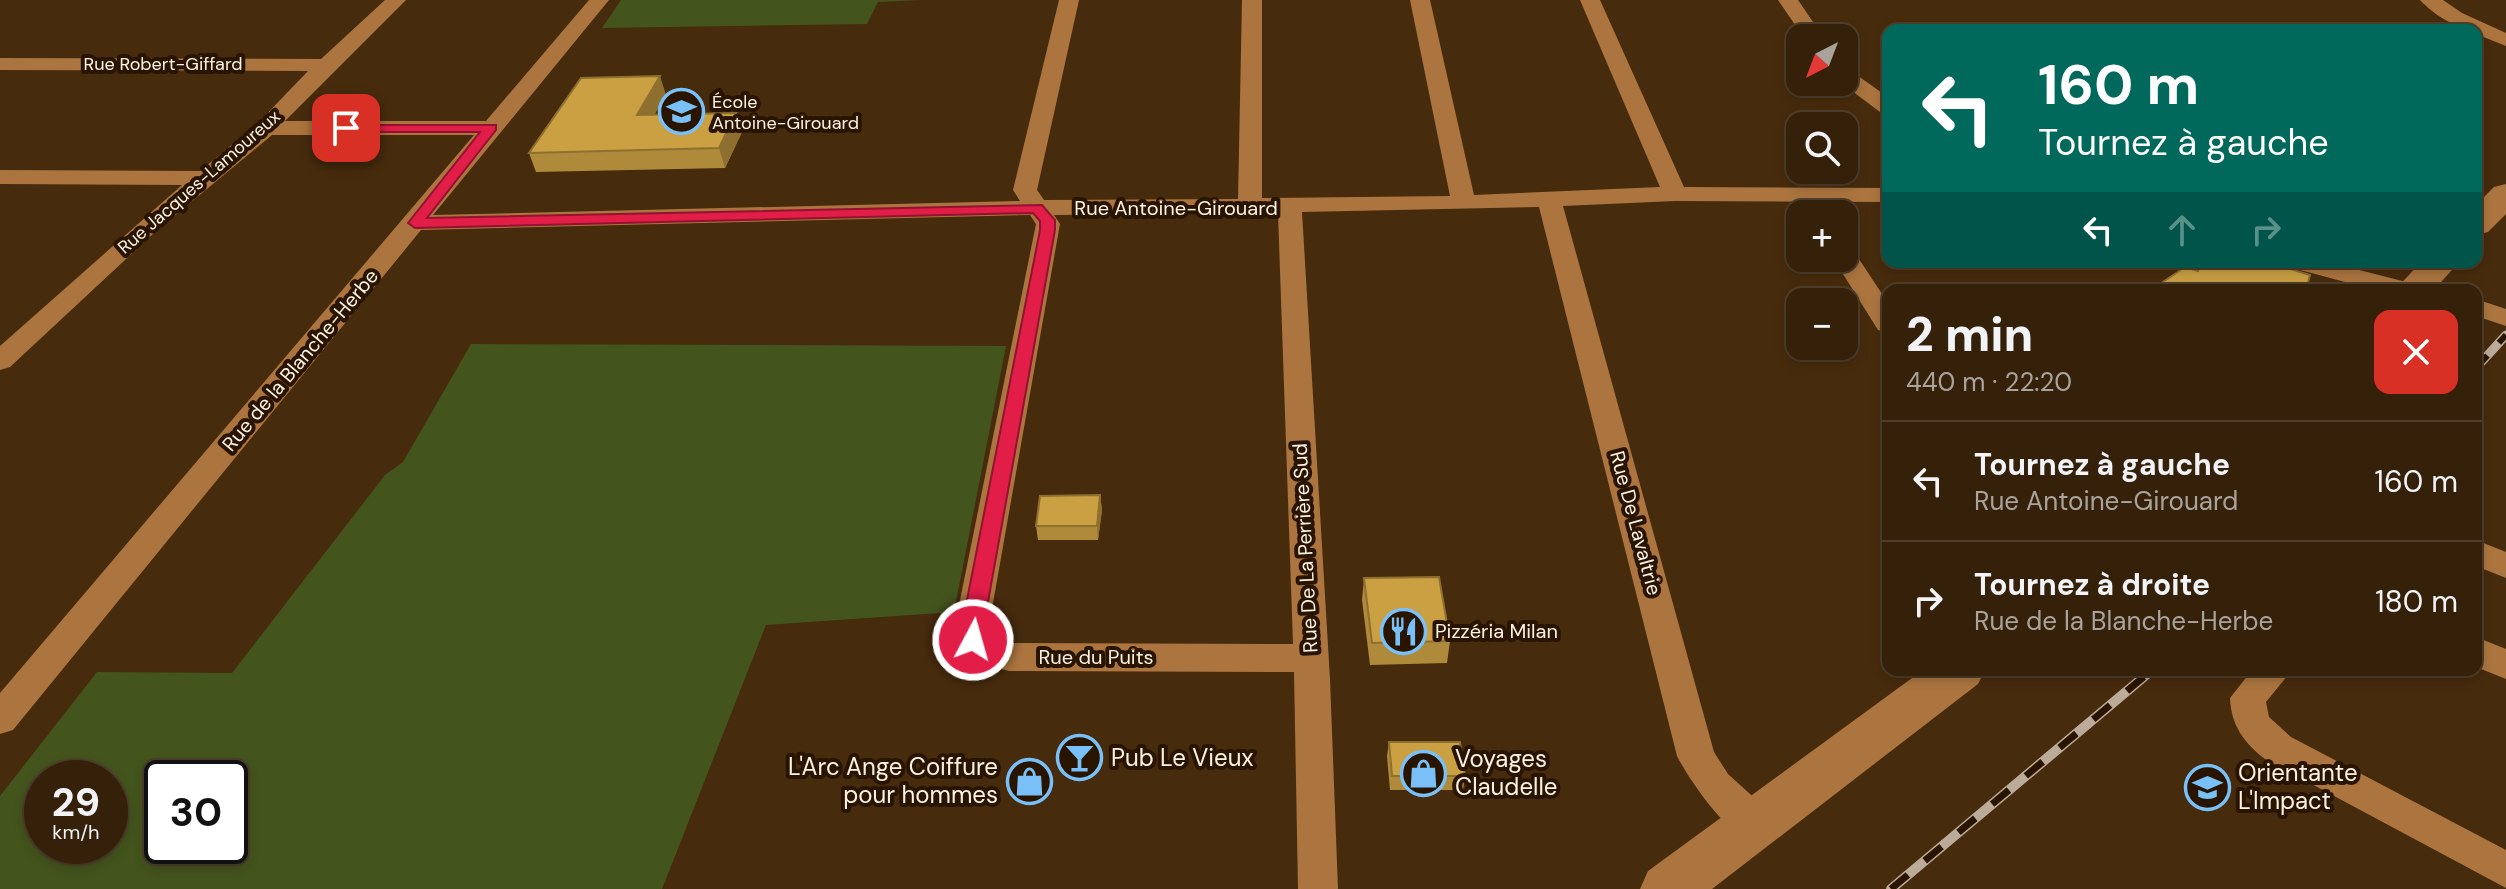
<!DOCTYPE html>
<html lang="fr">
<head>
<meta charset="utf-8">
<style>
  body { margin:0; font-family:"DM Sans",sans-serif; background:#402d18; color:#f1f3f6; height:100vh; display:flex; flex-direction:column; font-size:30px; white-space:nowrap }
  * { box-sizing:border-box; margin:0 }
  p { font-size:26px; color:#aaa39c }
  .icon { flex:none; width:44px; height:44px; fill:none; stroke:currentColor; stroke-width:2; stroke-linecap:round; stroke-linejoin:round }
  .map { position:relative; flex:1; overflow:hidden }
  .drawer { position:absolute; left:1882px; top:284px; width:600px; height:392px; display:flex; flex-direction:column; background:#35200a; border-radius:16px; box-shadow:0 4px 12px #0003,0 0 0 2px #4f3e2b }
  .drawer>* { flex:none }
  .hud { position:absolute; left:1882px; top:24px; width:600px; height:244px; border-radius:16px; box-shadow:0 4px 12px #0003,0 0 0 2px #4f3e2b; background:#00695c; color:#fff; overflow:hidden }
  .needle { width:52px; rotate:222deg }
  .tools { position:absolute; left:1786px; top:24px; display:grid; gap:16px }
  .tools a { display:grid; place-items:center; width:72px; height:72px; border-radius:16px; background:#35200a; box-shadow:0 4px 12px #0003,0 0 0 2px #4f3e2b; font-size:40px }
  .speed { position:absolute; left:24px; top:760px; display:flex; gap:16px; font-size:40px; font-weight:700; text-align:center }
  .speed>* { display:grid; place-content:center; width:104px; height:104px; border-radius:50%; background:#35200a; box-shadow:0 4px 12px #0003,0 0 0 2px #4f3e2b; line-height:1 }
  .speed small { font-size:20px; font-weight:400 }
  .speed .limit { border:4px solid #111; border-radius:12px; background:#fff; color:#111 }
  .pin { position:absolute; display:grid; place-items:center; width:68px; height:68px; color:#fff; margin:-34px; border-radius:16px; box-shadow:0 4px 12px #0006 }
  .me { position:absolute; width:88px; margin:-44px; rotate:6deg; stroke-linejoin:round; filter:drop-shadow(0 0 6px #0008) }
  .turn { display:flex; align-items:center; gap:28px; height:168px; padding:0 24px; font-size:36px }
  .turn .icon { width:104px; height:104px; stroke-width:2.5 }
  .turn b { display:block; font-size:56px; line-height:68px }
  .lanes { display:flex; align-items:center; height:76px; padding:0 24px; background:#0003; justify-content:center; gap:40px; direction:ltr }
  .lanes .off { opacity:.35 }
  .round { display:grid; place-items:center; flex:none; width:84px; height:84px; border-radius:16px; background:#402d18 }
  .summary { display:flex; align-items:center; justify-content:space-between; height:136px; padding:0 24px }
  h1 { font-size:48px; font-weight:800; line-height:60px }
  ul { padding:0; list-style:none }
  li { display:flex; align-items:center; gap:24px; height:120px; padding:0 24px; border-top:2px solid #4f3e2b }
  li div { flex:1 }
  li b { display:block; font-size:30px }
  li em { font-style:normal }
  .map>svg:first-child { display:block }
  .green { fill:#44541d; fill-rule:evenodd }
  .lines { fill:none; stroke-linecap:round; stroke-linejoin:round }
  .street { fill:#ac753f; fill-rule:evenodd }
  .secondary { fill:#ac753f; fill-rule:evenodd }
  .rail-far1-casing { stroke:#bdab9a; stroke-width:9 }
  .rail-casing { stroke:#bdab9a; stroke-width:10 }
  .rail-far1 { stroke:#291400; stroke-width:6; stroke-dasharray:17; stroke-linecap:butt }
  .rail { stroke:#291400; stroke-width:7; stroke-dasharray:22; stroke-linecap:butt }
  .wall { fill:#ae8a3a }
  .shaded-wall { fill:#8d702f }
  .building { fill:#caa043; stroke:#8d702f; stroke-width:2 }
  .route { fill:#e11d48; stroke:#92132f; stroke-width:2 }
  .labels { text-anchor:middle; stroke-width:8; stroke-linejoin:round; paint-order:stroke }
  .far-street-label { font-size:18px; fill:#fdf1e6; stroke:#291400 }
  .far-poi-label { font-size:18px; fill:#fdf1e6; stroke:#291400; text-anchor:start }
  .street-label { font-size:20px; fill:#fdf1e6; stroke:#291400 }
  .poi-label { font-size:20px; fill:#fdf1e6; stroke:#291400; text-anchor:start }
  .near-poi-label { font-size:24px; fill:#fdf1e6; stroke:#291400; text-anchor:start }
</style>
</head>
<body>
<div class="map">
<svg width="2506" height="889" viewBox="0 0 2506 889">
  <rect width="100%" height="100%" fill="#472b0d"/>
  <path class="green" d="M621,0H921L878,2L867,24L602,28Z
    M471,344L1006,346L954,612L766,625L662,889H0V796L97,672L232,673L385,475L403,462ZM42,778H110V846H42ZM162,778H230V846H162Z"/>
  <g class="lines">
    <path class="street" d="M385,0H406L285,121H486L589,0H609L433,215L1020,201L1013,190L1059,0H1079L1037,190L1044,200L1238,199L1242,0H1262V198L1450,196L1410,0H1430L1474,195L1660,187L1580,0H1600L1684,187L1888,188V202L1675,201L1563,206L1714,752L1728,774L1771,813L1777,825L1771,837C1767,839 1763,841 1759,841C1732,844 1688,778 1677,756L1539,207L1302,212L1330,679L1338,889H1298L1294,672L1009,671L969,660L956,640V620L1036,224L1030,215L421,230L13,730L0,734V693L474,135H272L155,232L10,367L0,370V346L182,185L0,184V170L200,171L258,123L308,71L0,70V58L321,59ZM1278,213L1293,644L1009,643L992,639L990,620L1060,224L1054,215Z
      M1778,0H1798L1824,38H1804Z
      M2420,0H2443L2462,13L2506,33V46L2476,34V30C2457,30 2433,14 2420,0Z
      M1844,69L1851,71L1888,97V114L1880,112L1840,82H1844Z
      M1844,247L1853,250L1888,303V332L1878,330L1833,258H1844Z
      M2285,262H2328L2414,284L2418,290H2375L2289,267Z
      M2476,299L2506,309V326L2476,316Z
      M2476,540L2506,552V578L2476,566Z
      M2476,637L2506,649V679L2476,667Z
      M2252,670H2292L2266,702L2269,717L2291,737L2506,850V888L2265,759C2244,743 2231,725 2230,698Z"/>
    <path class="secondary" d="M2506,184V214L2488,232L2476,235V205L2494,187Z
      M2421,262H2459L2434,290H2395Z
      M1923,670H1985L1978,684L1712,889H1640L1648,871Z"/>
    <defs>
      <path id="rail-far1" d="M2476,368L2506,335"/>
      <path id="rail" d="M1891,889L2152,670"/>
    </defs>
    <use href="#rail-far1" class="rail-far1-casing"/>
    <use href="#rail" class="rail-casing"/>
    <use href="#rail-far1" class="rail-far1"/>
    <use href="#rail" class="rail"/>
  </g>
  <path class="wall" d="M666,95L654,115L742,132L725,168L536,172L529,153Z
    M2198,262H2267L2306,290H2153L2154,288L2195,270Z
    M1100,495L1102,510L1098,540H1038L1036,526Z
    M1364,578L1450,641L1447,663L1370,665L1362,600Z
    M1389,742L1465,776L1463,790H1390L1387,756Z"/>
  <path class="shaded-wall" d="M660,76L666,95L643,134L637,115Z
    M736,113L742,132L725,168L719,148Z
    M1100,495L1102,510L1098,540L1097,526Z"/>
  <path class="building" d="M660,76L637,115L736,113L719,148L529,153L581,78Z
    M2202,262H2267L2310,275L2306,290H2158L2154,288L2185,267L2198,271Z
    M1100,495L1097,526H1036L1040,496Z
    M1439,577L1450,641L1372,643L1364,578Z
    M1389,742H1460L1465,776H1392Z"/>
  <path class="route" d="M341,125H496V130L427,218L1042,205L1055,220V230L980,646H966L962,640L963,620L1040,230V221L1033,213L415,228L408,223L480,132H346L339,128Z"/>
  <defs>
    <symbol id="school-ring" viewBox="-11 -11 22 22"><circle r="9.5" fill="#291400" stroke="#79bff8" stroke-width="1.5"/><path d="M0-5L7-2L0 1L-7-2ZM-4 1L0 2.5L4 1V4Q0 6-4 4Z" fill="#79bff8"/></symbol>
    <symbol id="restaurant-ring" viewBox="-11 -11 22 22"><circle r="9.5" fill="#291400" stroke="#79bff8" stroke-width="1.5"/><path d="M-5-6h1v4h1v-4h1v4h1v-4h1v5L-1.5 .5V6h-2V.5L-5-1ZM5-6V6H3V1.5H1.5Q1.5-4 5-6Z" fill="#79bff8"/></symbol>
    <symbol id="bar-ring" viewBox="-11 -11 22 22"><circle r="9.5" fill="#291400" stroke="#79bff8" stroke-width="1.5"/><path d="M-6-5H6L.8 .8V4.5H3.5V6h-7V4.5H-.8V.8Z" fill="#79bff8"/></symbol>
    <symbol id="shop-ring" viewBox="-11 -11 22 22"><circle r="9.5" fill="#291400" stroke="#79bff8" stroke-width="1.5"/><path d="M-5-2.5h2.3a2.7 3.5 0 0 1 5.4 0H5L5.5 6h-11ZM-1.5-2.5h3a1.5 2.3 0 0 0-3 0Z" fill="#79bff8"/></symbol>
  </defs>
  <g fill-rule="evenodd">
    <use href="#school-ring" x="656" y="86" width="51" height="51"/>
    <use href="#restaurant-ring" x="1378" y="606" width="51" height="51"/>
    <use href="#bar-ring" x="1054" y="732" width="51" height="51"/>
    <use href="#shop-ring" x="1398" y="748" width="51" height="51"/>
    <use href="#shop-ring" x="1004" y="756" width="51" height="51"/>
    <use href="#school-ring" x="2182" y="762" width="51" height="51"/>
  </g>
  <g class="labels">
    <g class="far-street-label">
      <text x="163" y="70">Rue Robert-Giffard</text>
      <text transform="translate(199 182) rotate(-41)" y="6">Rue Jacques-Lamoureux</text>
    </g>
    <g class="far-poi-label">
      <text x="712" y="108">École<tspan x="712" dy="21">Antoine-Girouard</tspan></text>
    </g>
    <g class="street-label">
      <text x="1176" y="215">Rue Antoine-Girouard</text>
      <text transform="translate(300 360) rotate(-50)" y="7">Rue de la Blanche-Herbe</text>
      <text transform="translate(1636 523) rotate(75)" y="7">Rue De Lavaltrie</text>
      <text transform="translate(1305 548) rotate(-93)" y="7">Rue De La Perrière Sud</text>
      <text x="1096" y="664">Rue du Puits</text>
    </g>
    <g class="poi-label">
      <text x="1435" y="638">Pizzéria Milan</text>
    </g>
    <g class="near-poi-label">
      <text x="1111" y="766">Pub Le Vieux</text>
      <text x="1455" y="767">Voyages<tspan x="1455" dy="28">Claudelle</tspan></text>
      <text x="998" y="775" text-anchor="end">L'Arc Ange Coiffure<tspan x="998" dy="28">pour hommes</tspan></text>
      <text x="2238" y="781">Orientante<tspan x="2238" dy="28">L'Impact</tspan></text>
    </g>
  </g>
</svg>
<div class="tools">
<a><svg class="needle" viewBox="-14 -14 28 28"><path d="M0-13l5 13h-10z" fill="#e53935"/><path d="M0 13l5-13h-10z" fill="#aaa39c"/></svg></a>
<a><svg class="icon" aria-label="search" viewBox="0 0 24 24"><circle cx="10" cy="10" r="6"/><path d="M15 15l6 6"/></svg></a>
<a>+</a>
<a>−</a>
</div>
<div class="speed"><div>29<small>km/h</small></div><div class="limit">30</div></div>
<div class="pin" style="left:346px;top:128px;background:#d93025"><svg class="icon" aria-label="arrive" viewBox="0 0 24 24"><path d="M6 21V4h12l-3 4 3 4H6"/></svg></div>
<svg class="me" style="left:973px;top:640px" viewBox="-20 -20 40 40"><circle r="17" fill="#e11d48" stroke="#fff" stroke-width="3"/><path d="M0-11L8 9 0 5-8 9z" fill="#fff"/></svg>
<div class="hud">
<div class="turn"><svg class="icon" aria-label="left" viewBox="0 0 24 24"><path d="M17 20v-9H6M10 6l-5 5 5 5"/></svg><div><b>160 m</b>Tournez à gauche</div></div>
<div class="lanes"><svg class="icon" aria-label="left" viewBox="0 0 24 24"><path d="M17 20v-9H6M10 6l-5 5 5 5"/></svg><svg class="icon off" aria-label="ahead" viewBox="0 0 24 24"><path d="M12 20V5M6 11l6-6 6 6"/></svg><svg class="icon off" aria-label="right" viewBox="0 0 24 24"><path d="M7 20v-9h11M14 6l5 5-5 5"/></svg></div>
</div>
<section class="drawer">
<div class="summary"><div><h1>2 min</h1><p>440 m · 22:20</p></div><a class="round" style="background:#d93025;color:#fff"><svg class="icon" aria-label="close" viewBox="0 0 24 24"><path d="M6 6l12 12M18 6L6 18"/></svg></a></div>
<ul>
<li><svg class="icon" aria-label="left" viewBox="0 0 24 24"><path d="M17 20v-9H6M10 6l-5 5 5 5"/></svg><div><b>Tournez à gauche</b><p>Rue Antoine-Girouard</p></div><em>160 m</em></li>
<li><svg class="icon" aria-label="right" viewBox="0 0 24 24"><path d="M7 20v-9h11M14 6l5 5-5 5"/></svg><div><b>Tournez à droite</b><p>Rue de la Blanche-Herbe</p></div><em>180 m</em></li>
</ul>
</section>
</div>
</body>
</html>
